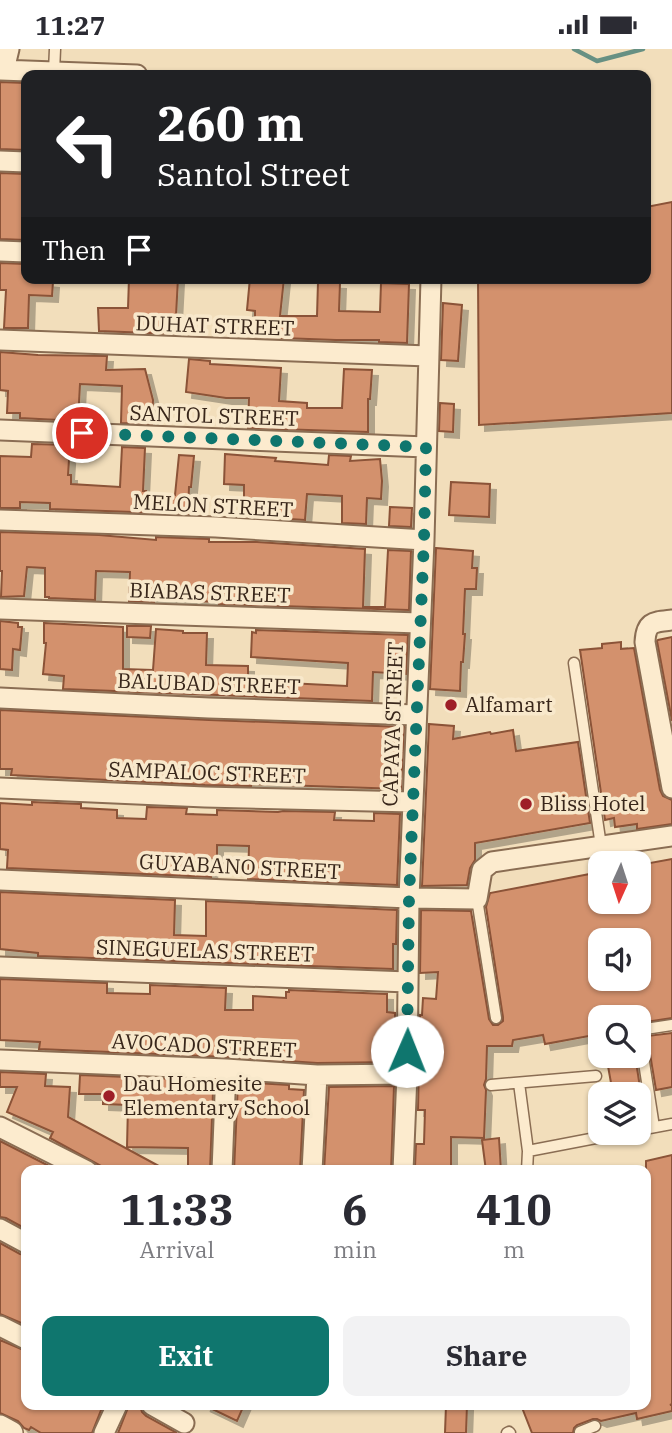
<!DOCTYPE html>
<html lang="en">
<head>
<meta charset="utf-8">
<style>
  body { margin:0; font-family:"IBM Plex Serif",serif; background:#f2f2f3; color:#2b2b33; height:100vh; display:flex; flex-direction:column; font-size:26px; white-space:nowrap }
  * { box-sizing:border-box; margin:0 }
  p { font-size:23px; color:#7c7c81 }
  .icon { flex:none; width:38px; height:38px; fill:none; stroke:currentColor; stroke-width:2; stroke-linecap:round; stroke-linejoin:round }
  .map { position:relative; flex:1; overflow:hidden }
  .drawer { position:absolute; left:21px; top:1116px; width:630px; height:245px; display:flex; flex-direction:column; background:#fff; border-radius:14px; box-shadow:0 2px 5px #0004 }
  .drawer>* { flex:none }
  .top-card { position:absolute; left:21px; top:21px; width:630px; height:214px; border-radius:14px; box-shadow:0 2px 5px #0004; background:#202124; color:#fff; overflow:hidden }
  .needle { width:46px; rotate:183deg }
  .controls { position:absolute; left:588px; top:802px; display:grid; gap:14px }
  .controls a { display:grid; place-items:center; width:63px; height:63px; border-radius:14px; background:#fff; box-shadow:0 2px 5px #0004; font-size:35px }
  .pin { position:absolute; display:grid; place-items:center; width:60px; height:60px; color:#fff; margin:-30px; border:4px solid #fff; border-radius:50%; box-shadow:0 2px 7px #0007 }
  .me { position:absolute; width:77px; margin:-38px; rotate:1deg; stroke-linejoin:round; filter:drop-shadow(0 0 5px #0008) }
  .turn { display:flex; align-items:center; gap:24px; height:147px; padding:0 21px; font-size:32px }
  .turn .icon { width:91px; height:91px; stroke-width:2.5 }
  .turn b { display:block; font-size:49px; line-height:60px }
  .then { display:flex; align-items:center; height:66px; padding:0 21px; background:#0003; gap:14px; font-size:26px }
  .eta { display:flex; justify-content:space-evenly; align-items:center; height:119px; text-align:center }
  .eta b { font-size:42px; font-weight:700; line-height:49px }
  .action { display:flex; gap:14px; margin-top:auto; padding:14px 21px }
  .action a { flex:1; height:80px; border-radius:14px; background:#0f766e; color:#fff; font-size:28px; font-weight:700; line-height:80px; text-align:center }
  .action a+a { background:#f2f2f3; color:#2b2b33 }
  .status { display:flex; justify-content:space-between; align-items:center; height:49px; padding:0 35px; background:#fff; direction:ltr }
  .status svg { height:19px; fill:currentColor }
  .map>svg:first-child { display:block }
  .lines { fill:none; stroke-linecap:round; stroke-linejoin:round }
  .stream { stroke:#679083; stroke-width:4.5 }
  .building { fill:#d3916d; stroke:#8b5337; stroke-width:2; fill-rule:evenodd; filter:url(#shadow) }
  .service-casing { stroke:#8a6d53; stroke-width:13 }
  .minor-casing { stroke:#8a6d53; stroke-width:23 }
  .tertiary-casing { stroke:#8a6d53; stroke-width:26 }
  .service { stroke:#fcebce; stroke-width:10 }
  .minor { stroke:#fcebce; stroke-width:19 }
  .tertiary { stroke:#fcebce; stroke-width:23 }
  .route { stroke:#0f766e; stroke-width:12; stroke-dasharray:0 21.6 }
  .poi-dot { fill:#9e1e27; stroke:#f8e8cb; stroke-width:2.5 }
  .labels { text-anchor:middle; stroke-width:7; stroke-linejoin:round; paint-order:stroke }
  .street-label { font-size:21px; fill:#38261a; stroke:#f8e8cb }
  .poi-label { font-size:21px; fill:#38261a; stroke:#f8e8cb; text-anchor:start }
</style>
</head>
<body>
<div class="status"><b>11:27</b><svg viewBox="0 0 49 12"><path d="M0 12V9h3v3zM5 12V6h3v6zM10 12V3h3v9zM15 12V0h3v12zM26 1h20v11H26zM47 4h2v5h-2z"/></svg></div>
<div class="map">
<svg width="672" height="1384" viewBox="0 0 672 1384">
  <defs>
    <filter id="shadow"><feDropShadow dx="6" dy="6" stdDeviation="0" flood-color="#0004"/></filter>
  </defs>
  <rect width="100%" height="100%" fill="#f2debb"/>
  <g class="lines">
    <path class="stream" d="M574,0L597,12L643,0"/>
  </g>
  <path class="building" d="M0,33L26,34V101L0,100Z
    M0,124L26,125V191L0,190Z
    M672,153V364L479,376L478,229H646V158Z
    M0,214L26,215V229H44L43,232L53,233L52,247L29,246L28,279H4L6,241H0Z
    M129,229H178L175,285L99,282L98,259H128Z
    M250,229H284L280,267H317L318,233L340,234L339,262L380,263L381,234L409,235L407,294L379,293V291H336L255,288V262L247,261Z
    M443,254L462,256L458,312L441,311Z
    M0,303L38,306L107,307L106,321L145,320L153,351L152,375L121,374L122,337L80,335L78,372L20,369V364H7L8,342L0,341Z
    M189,310L210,312V315L281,319L279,352L307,354V359H342L344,320L372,321L370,350H368V383L248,379L249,349H226L186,343Z
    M440,354L454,355L453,383L439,382Z
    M32,395L70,396L68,426H71V435L120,438L122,398L145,399L143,442H146V445L175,446L179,406L194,407L191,438H189L188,465L50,460V454L20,453V459H0V407L31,408Z
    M225,405L276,409L275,412L328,416L329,406L351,407L350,412L380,410L382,432L381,450L367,449L366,475L342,474V447L307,445L305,471L244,467V436L224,435Z
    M451,433L490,435L489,468L449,466Z
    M390,458L412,459L411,478L389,477Z
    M0,483L99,486L156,491V488L209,490V493H257L365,500L363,558H385L388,501L411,502L409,561L219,555V553L154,550V553L129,552L130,523L96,522L95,551L49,549V548H45V519L27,518L24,547L1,548L2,522H0Z
    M436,499L473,502L472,519H477L476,540H465L463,585H465L463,613H461L460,642L430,640Z
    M0,572L18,574V578H22L20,601L13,600L12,621L0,620Z
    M44,574L123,578V620L153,621L156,580L183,582V584H207L206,616L248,617V632L347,637L348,614L251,608L252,583L256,584V581L408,586L406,625L373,623L372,652L63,640L64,627L43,625L46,594H44Z
    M127,577H151L150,589L127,588Z
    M672,588V672L657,592L658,591Z
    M621,593V600L634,599L660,741L663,747L672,751V775L637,780V775L615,778L614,769L605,771L580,601L602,599V595Z
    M0,661L209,671L404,678L401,740L251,735V737L205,736L11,726L12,720H0Z
    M429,675L454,677L453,690L490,683L491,685L513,681L516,702L578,693L590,774L475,794V811L470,819L467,836L422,837Z
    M32,753L81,755V759L117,761V769L146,770L147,758L187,759L186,765L217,766V761L278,763L283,762L335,763L334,771L374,772V764L400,765L397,836L248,830L249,797L217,796V811L212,810L211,828L7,819L8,801L0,800V754L32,756Z
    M672,810V969L639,974V968H600V985L545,995L543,986L513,991L512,997H487L486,1030L484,1036L486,1041L484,1089L451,1088V1119L415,1118L416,1095H424L425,1061H418L420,966H422L423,949L436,950L438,923L420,924L421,861L471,862L489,970L493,976H498L503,972V968L486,858L490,844L600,823V852H639V816ZM600,891H639V929H600Z
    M0,843L175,851L174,886L206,887V852L397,861L396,895H393V920L38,907V904L0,900Z
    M0,930L107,934V944L150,945V936L226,939L225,961H253V947L286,949V943H289V941L387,945V963L395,964V1013L317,1014L227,1008L39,1000L40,993L0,991Z
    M672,984V1038L656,1041L647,987Z
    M606,1006H635L641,1045H613Z
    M0,1023L46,1025L45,1037L70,1038L68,1068L168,1122H110L50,1089L53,1083L7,1063L17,1038H0Z
    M80,1026L172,1030L171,1042L213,1043L210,1122H188V1099L127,1098L128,1056L103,1055V1045H79Z
    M238,1033L289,1036V1040L304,1041L300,1122H234Z
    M394,1037L391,1122H324L329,1038Z
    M499,1089L501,1122H486L482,1091Z
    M0,1092L59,1122H26V1180L6,1169L0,1168Z
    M672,1106V1355L670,1356H672V1362L637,1370L636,1364L601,1372L597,1370H593L577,1376L574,1379L573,1384H532L521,1356H646V1112Z
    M0,1194L20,1205L26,1206V1276L0,1265Z
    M0,1291L26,1302V1356H103L92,1384H41L31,1378L29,1381L24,1379L18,1372L0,1364Z
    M129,1356L140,1357L142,1363L146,1367L177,1384H118Z
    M204,1356H244L237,1372Z
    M446,1356H467L466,1384H445Z"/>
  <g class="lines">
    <defs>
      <path id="service" d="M54,23L55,0
        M574,614L601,797
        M477,850L496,969
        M519,1034L528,1102L527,1122
        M491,1036L596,1027
        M654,1078L639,981L672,976
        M639,1081L672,1075
        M528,1102L627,1083
        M580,1383L595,1377
        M507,1384L509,1383L510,1384"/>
      <path id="minor" d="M0,21L137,26
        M4,21L9,0
        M0,112L26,113
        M0,202L26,203
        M0,291L428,307
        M0,381L426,398
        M0,471L216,478L424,491
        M0,560L419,574
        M672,571C654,573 646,572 645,593L672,739
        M0,649L209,659L416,666
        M0,739L205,748L413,753
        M0,831L409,849L477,850L482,821L492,813L672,787
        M0,918L408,933
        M0,1011L226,1020L317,1026L407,1025
        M0,1078L87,1122
        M222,1122L226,1020
        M312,1122L317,1026
        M403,1122L407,1025L409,849L424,491L431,229
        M0,1180L26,1194
        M0,1277L26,1290
        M152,1356L184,1374
        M104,1384L117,1356"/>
      <path id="tertiary" d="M0,1378L11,1384"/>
    </defs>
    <use href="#service" class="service-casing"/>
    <use href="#minor" class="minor-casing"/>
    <use href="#tertiary" class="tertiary-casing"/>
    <use href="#service" class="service"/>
    <use href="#minor" class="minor"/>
    <use href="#tertiary" class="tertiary"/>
  </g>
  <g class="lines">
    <path class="route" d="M82,384L426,398L424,491L409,849L407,1002"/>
  </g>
  <g class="poi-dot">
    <circle cx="451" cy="656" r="7"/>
    <circle cx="526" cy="755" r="7"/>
    <circle cx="109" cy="1047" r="7"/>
  </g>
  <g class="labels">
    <g class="street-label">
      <text transform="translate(215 277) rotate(2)" y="7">DUHAT STREET</text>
      <text transform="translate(214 367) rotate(2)" y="7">SANTOL STREET</text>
      <text transform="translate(213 457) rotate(3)" y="7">MELON STREET</text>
      <text transform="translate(210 544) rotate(2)" y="7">BIABAS STREET</text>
      <text transform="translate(209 635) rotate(2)" y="7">BALUBAD STREET</text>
      <text transform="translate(393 675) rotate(-88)" y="7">CAPAYA STREET</text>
      <text transform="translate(207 724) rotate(2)" y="7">SAMPALOC STREET</text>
      <text transform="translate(240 818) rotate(3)" y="7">GUYABANO STREET</text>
      <text transform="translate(205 902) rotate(2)" y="7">SINEGUELAS STREET</text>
      <text transform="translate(204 997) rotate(3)" y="7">AVOCADO STREET</text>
    </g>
    <g class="poi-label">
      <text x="465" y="663">Alfamart</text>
      <text x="540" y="762">Bliss Hotel</text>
      <text x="123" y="1042">Dau Homesite<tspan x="123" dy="24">Elementary School</tspan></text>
    </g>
  </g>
</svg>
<div class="controls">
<a><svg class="needle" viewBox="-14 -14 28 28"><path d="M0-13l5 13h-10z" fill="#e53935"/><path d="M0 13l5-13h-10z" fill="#7c7c81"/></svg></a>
<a><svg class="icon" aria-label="sound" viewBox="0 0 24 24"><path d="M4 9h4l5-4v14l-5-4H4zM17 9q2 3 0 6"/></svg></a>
<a><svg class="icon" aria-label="search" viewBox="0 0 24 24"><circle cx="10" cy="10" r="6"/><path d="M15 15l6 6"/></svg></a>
<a><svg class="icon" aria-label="layers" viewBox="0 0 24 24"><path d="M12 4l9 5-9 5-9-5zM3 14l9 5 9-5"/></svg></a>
</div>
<div class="pin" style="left:82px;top:384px;background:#d93025"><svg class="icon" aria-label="arrive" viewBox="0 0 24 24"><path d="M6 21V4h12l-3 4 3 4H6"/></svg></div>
<svg class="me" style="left:407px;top:1002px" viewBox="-20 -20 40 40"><circle r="19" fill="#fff"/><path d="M0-13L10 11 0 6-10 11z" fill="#0f766e"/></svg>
<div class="top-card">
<div class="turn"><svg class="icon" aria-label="left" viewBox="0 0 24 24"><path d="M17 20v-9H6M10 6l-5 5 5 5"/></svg><div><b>260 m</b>Santol Street</div></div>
<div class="then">Then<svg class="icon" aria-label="arrive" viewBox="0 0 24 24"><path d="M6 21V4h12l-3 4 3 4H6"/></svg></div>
</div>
<section class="drawer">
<div class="eta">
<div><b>11:33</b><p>Arrival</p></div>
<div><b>6</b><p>min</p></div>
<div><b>410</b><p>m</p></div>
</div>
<div class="action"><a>Exit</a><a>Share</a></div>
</section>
</div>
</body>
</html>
